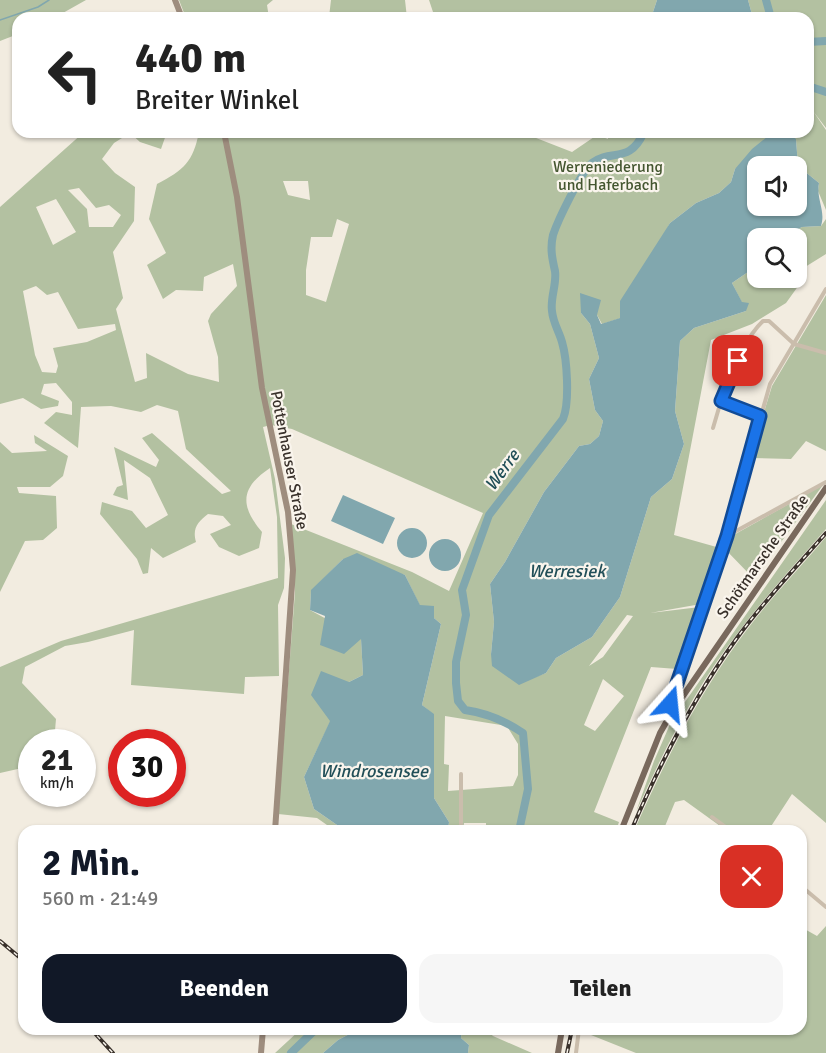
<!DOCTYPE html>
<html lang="de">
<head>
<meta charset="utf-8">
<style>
  body { margin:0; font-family:Signika,sans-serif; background:#f6f6f6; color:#222; height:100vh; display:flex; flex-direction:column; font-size:22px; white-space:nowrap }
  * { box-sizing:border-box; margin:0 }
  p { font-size:20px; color:#767676 }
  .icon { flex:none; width:33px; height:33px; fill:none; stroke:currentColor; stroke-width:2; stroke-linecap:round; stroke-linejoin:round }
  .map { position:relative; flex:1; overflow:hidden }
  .side { position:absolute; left:18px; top:825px; width:789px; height:210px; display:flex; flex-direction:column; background:#fff; border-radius:18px; box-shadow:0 2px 4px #0004 }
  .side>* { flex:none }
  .banner { position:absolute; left:12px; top:12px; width:802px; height:126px; border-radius:18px; box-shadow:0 2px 4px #0004; background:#fff; color:#222; overflow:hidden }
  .controls { position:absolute; left:747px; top:156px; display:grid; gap:12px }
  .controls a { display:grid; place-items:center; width:60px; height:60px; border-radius:12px; background:#fff; box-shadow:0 2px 4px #0004; font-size:30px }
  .speed { position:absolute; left:18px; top:729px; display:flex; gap:12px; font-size:30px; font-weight:700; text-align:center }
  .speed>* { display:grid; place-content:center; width:78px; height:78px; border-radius:50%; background:#fff; box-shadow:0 2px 4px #0004; line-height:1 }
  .speed small { font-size:15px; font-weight:400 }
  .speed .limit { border:9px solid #d22; background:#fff; color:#111 }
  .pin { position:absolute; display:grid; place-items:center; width:51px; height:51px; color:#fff; margin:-26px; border-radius:12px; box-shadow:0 3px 9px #0006 }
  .me { position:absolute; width:66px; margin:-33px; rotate:18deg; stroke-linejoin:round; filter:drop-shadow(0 0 4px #0008) }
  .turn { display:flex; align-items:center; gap:21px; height:126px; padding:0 24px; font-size:27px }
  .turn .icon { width:78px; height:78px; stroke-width:2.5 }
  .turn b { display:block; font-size:42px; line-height:51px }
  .round { display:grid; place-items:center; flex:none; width:63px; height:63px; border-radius:18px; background:#f6f6f6 }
  .overview { display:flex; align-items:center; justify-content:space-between; height:102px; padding:0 24px }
  h1 { font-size:36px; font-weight:700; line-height:45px; color:#111827 }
  .cta { display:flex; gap:12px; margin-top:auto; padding:12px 24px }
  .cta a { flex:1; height:69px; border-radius:18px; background:#111827; color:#fff; font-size:24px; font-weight:700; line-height:69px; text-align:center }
  .cta a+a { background:#f6f6f6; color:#222 }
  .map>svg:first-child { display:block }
  .green { fill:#b3c1a1; fill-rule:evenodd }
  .water { fill:#81a7ae; fill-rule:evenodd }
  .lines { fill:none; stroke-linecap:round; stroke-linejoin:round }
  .stream { stroke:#81a7ae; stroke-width:1.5 }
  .river { stroke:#81a7ae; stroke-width:8 }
  .street { stroke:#cabdac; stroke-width:4 }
  .secondary { stroke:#9e8d7e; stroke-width:6 }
  .primary { stroke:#79695d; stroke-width:6 }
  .rail-casing { stroke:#39312b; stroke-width:4 }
  .rail { stroke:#faf5ed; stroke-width:1.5; stroke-dasharray:4.5; stroke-linecap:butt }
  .route-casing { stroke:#114b97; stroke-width:15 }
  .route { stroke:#1a73e8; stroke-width:10 }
  .labels { text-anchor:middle; stroke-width:4.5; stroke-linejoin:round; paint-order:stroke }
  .park-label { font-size:16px; fill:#445630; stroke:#faf5ed }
  .street-label { font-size:16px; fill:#39312b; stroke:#faf5ed }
  .water-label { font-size:18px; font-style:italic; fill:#224f58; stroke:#faf5ed }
</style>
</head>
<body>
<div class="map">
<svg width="826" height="1053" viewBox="0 0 826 1053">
  <rect width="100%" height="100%" fill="#f2ece0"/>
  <path class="green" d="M0,0H86L54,18H18V34L0,41Z
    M179,0H273L267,5L269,18H186Z
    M331,0H405L407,18H326L329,17Z
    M429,0H657L651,18H435Z
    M748,0H826V128L813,111L826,130V210L818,191L819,183L798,166L796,139L735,169L731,182L719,193L696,203L670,223L621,318L602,324L597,315L581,313L590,324L599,358L589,379L595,410L603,421L599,436L590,444L579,446L544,492L505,562L490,584L494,622L491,654L527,680L546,673L556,658L592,637L620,597L651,497L672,479L684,444L675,411L680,341L694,328L746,311L732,283L748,272L752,278L757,273L758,278H796V238H781L802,227L821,226L826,219V254L797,272L804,278L786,303L752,324L711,340L674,535L720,548L701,604L650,613L700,607L677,669L651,667L594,812L619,822L616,831H486V823H464L463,831H448L449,822L434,798V715L422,705L441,624L420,606L405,575L343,559L311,591L310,610L361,638L363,675L349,682L304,777L314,809L337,825V831H327V825L317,818L278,814L295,592L291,524L412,572L449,591L483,513L292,429L271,425L263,427L275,479L285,558L284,588L278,605L279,676L245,677L244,694L131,685L134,630L88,642L65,646L25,667L22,683L56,719L54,742H32L31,766L0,773V667L61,641L278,578L277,517L270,468C240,488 240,506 262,532L259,548L239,556L219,547L210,534L231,525L223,516L208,514C198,522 192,528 196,542L163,558L151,548L148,573L143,574L137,559L100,514L102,502L132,511L146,528L168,515L150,478L124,460L128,500L113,495L117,487L123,485L114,447L156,467L159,460L142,438L152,433L222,494L231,491L186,449L178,411L157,405L141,412L111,406L81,407L78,448L44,423L56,412L72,415V402L56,383L44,384L41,394L59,401L58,406L41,409L23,398L0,404V207L84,132H167L161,149L140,142L130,133L114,143L102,159L115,173L135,187L134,221L113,252L123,298L116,309L135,382L147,378L146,353L188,374L219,382L218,357L208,321L211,314L237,286L233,264L204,277L203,291L176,290L163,299L147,265L166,253L149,219L157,184C184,170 193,162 199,132H533L531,136L572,152L597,135L608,139V132H808V18H753ZM283,181H308L310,200L288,195ZM79,188L96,208L109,205L121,215L113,227H89L87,209L68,190ZM56,199L76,232L53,245L36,207ZM337,219L349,224L326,302L306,295V270L311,237H332ZM36,286L47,295L58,292L78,329L115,324L116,330L87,342L53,348L58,366L56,373L42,372L35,355L23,291ZM627,615L633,616L603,657L589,666ZM603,679L624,696L595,731L584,725ZM445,716L507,726L518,744V775L513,786L448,791L449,765L444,764Z
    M826,295V451L806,441L791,459L750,458L772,386Z
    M34,435L68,456L63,476L50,487H17L19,493L56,496L57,528L43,540L25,541L0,592V442L12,453L47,451L35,443Z
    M823,485L754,579L724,548L730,537Z
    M826,500V529C796,563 765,597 737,634C695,688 664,750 636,812L654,761L671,722Z
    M826,537V823L792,794L768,831H727L684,800L675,802L663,831H634C664,763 696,699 740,639C766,603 797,571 826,537Z
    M826,926V1053H636L576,1029H801V927L817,936Z
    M301,1029H359L338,1040L323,1053H275Z
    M462,1029H486L493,1036L532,1053H468L469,1045L461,1038Z"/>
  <path class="water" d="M657,0H748L753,18H651Z
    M773,132H787L796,139L798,166L819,183C816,200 826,210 821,226L802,227L781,238H758L757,273L752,278L748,272L732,283L742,302L749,303L746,311L694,328L680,341L675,411L684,444L672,479L651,497L620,597L592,637L556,658L546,673L519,685L492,666L491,654L494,622L490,584L505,562L544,492L579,446L590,444L599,436L603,421L595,410L589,379L599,358L590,324L581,313L580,293L601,300L597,315L601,324L620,318V301L670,223L696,203L719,193L731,182L735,169L752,149ZM796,166V206H758V166Z
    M343,495L395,518L383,544L331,521Z
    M397 543a15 15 0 1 1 30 0a15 15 0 1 1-30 0Z
    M429 555a16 16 0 1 1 32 0a16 16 0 1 1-32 0Z
    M357,553L405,575L420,605L434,606V618L441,624L422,705L434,714V798L449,822L448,831H337V825L314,809L304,777L330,721L311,695L321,671L349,682L363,675L361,639L344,654L320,645L325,616L310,610L311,590L343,559Z
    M359,1029H462L461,1038L469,1045L468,1053H323L338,1040Z"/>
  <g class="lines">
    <path class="stream" d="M0,20L38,7L49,0"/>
    <path class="river" d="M766,0L771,18
      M808,42L826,41
      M808,86L826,92
      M519,831L528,789L523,733C504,720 487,713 465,710L458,701L456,683V662L466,615L462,590L489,515L563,419C570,402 567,359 562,342C559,331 553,323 552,311C550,298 557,284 555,271C552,258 550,248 553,235C558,220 581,172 592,163C612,148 629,165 644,132
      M291,1053L316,1029"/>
    <path class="street" d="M760,416L721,401C732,375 742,341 763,321H769L794,344L826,353
      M713,428L721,401
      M727,536L826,482
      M671,711V704L727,536L770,384L826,289
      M712,817L731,831
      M461,831V774
      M801,886L826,907
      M576,1053L579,1029"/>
    <path class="secondary" d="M175,0L182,18
      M224,132L237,197L262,388L288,512L293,570L275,831
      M261,1053L263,1029"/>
    <path class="primary" d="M621,831L660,733L672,712L826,488
      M558,1053L562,1029"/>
    <defs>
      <path id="rail" d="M631,831C660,763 693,698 737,638C764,601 796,567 826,533
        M0,941L24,961
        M91,1029L113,1053
        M567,1053L572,1029"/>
    </defs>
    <use href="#rail" class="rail-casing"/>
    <use href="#rail" class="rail"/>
  </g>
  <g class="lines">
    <defs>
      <path id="route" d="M670,704L727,536L760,416L721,401L738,361"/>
    </defs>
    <use href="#route" class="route-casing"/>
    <use href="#route" class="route"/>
  </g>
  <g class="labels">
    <g class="park-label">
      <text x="608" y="172">Werreniederung<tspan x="608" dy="18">und Haferbach</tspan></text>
    </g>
    <g class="street-label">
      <text transform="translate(290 460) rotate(79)" y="6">Pottenhauser Straße</text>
      <text transform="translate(762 556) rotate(-55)" y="6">Schötmarsche Straße</text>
    </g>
    <g class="water-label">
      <text transform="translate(502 470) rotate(-54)" y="6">Werre</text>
      <text x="567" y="577">Werresiek</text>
      <text x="374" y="777">Windrosensee</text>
    </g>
  </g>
</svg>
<div class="controls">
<a><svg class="icon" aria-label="sound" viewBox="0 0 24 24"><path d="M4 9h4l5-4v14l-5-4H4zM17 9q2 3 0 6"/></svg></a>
<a><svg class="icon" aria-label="search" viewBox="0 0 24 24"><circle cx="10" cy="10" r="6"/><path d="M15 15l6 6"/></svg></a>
</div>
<div class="speed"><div>21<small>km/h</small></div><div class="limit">30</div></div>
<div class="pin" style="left:738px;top:361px;background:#d93025"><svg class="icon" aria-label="arrive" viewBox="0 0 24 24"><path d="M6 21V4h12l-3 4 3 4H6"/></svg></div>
<svg class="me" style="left:670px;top:704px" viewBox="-20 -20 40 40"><path d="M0-17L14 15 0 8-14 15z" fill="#1a73e8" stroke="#fff" stroke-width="4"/></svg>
<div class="banner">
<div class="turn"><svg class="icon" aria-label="left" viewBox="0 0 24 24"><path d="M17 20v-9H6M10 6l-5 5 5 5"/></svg><div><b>440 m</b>Breiter Winkel</div></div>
</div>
<section class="side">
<div class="overview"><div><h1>2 Min.</h1><p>560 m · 21:49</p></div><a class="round" style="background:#d93025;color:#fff"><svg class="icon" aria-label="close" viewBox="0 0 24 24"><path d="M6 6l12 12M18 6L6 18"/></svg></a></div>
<div class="cta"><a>Beenden</a><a>Teilen</a></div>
</section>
</div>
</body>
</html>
